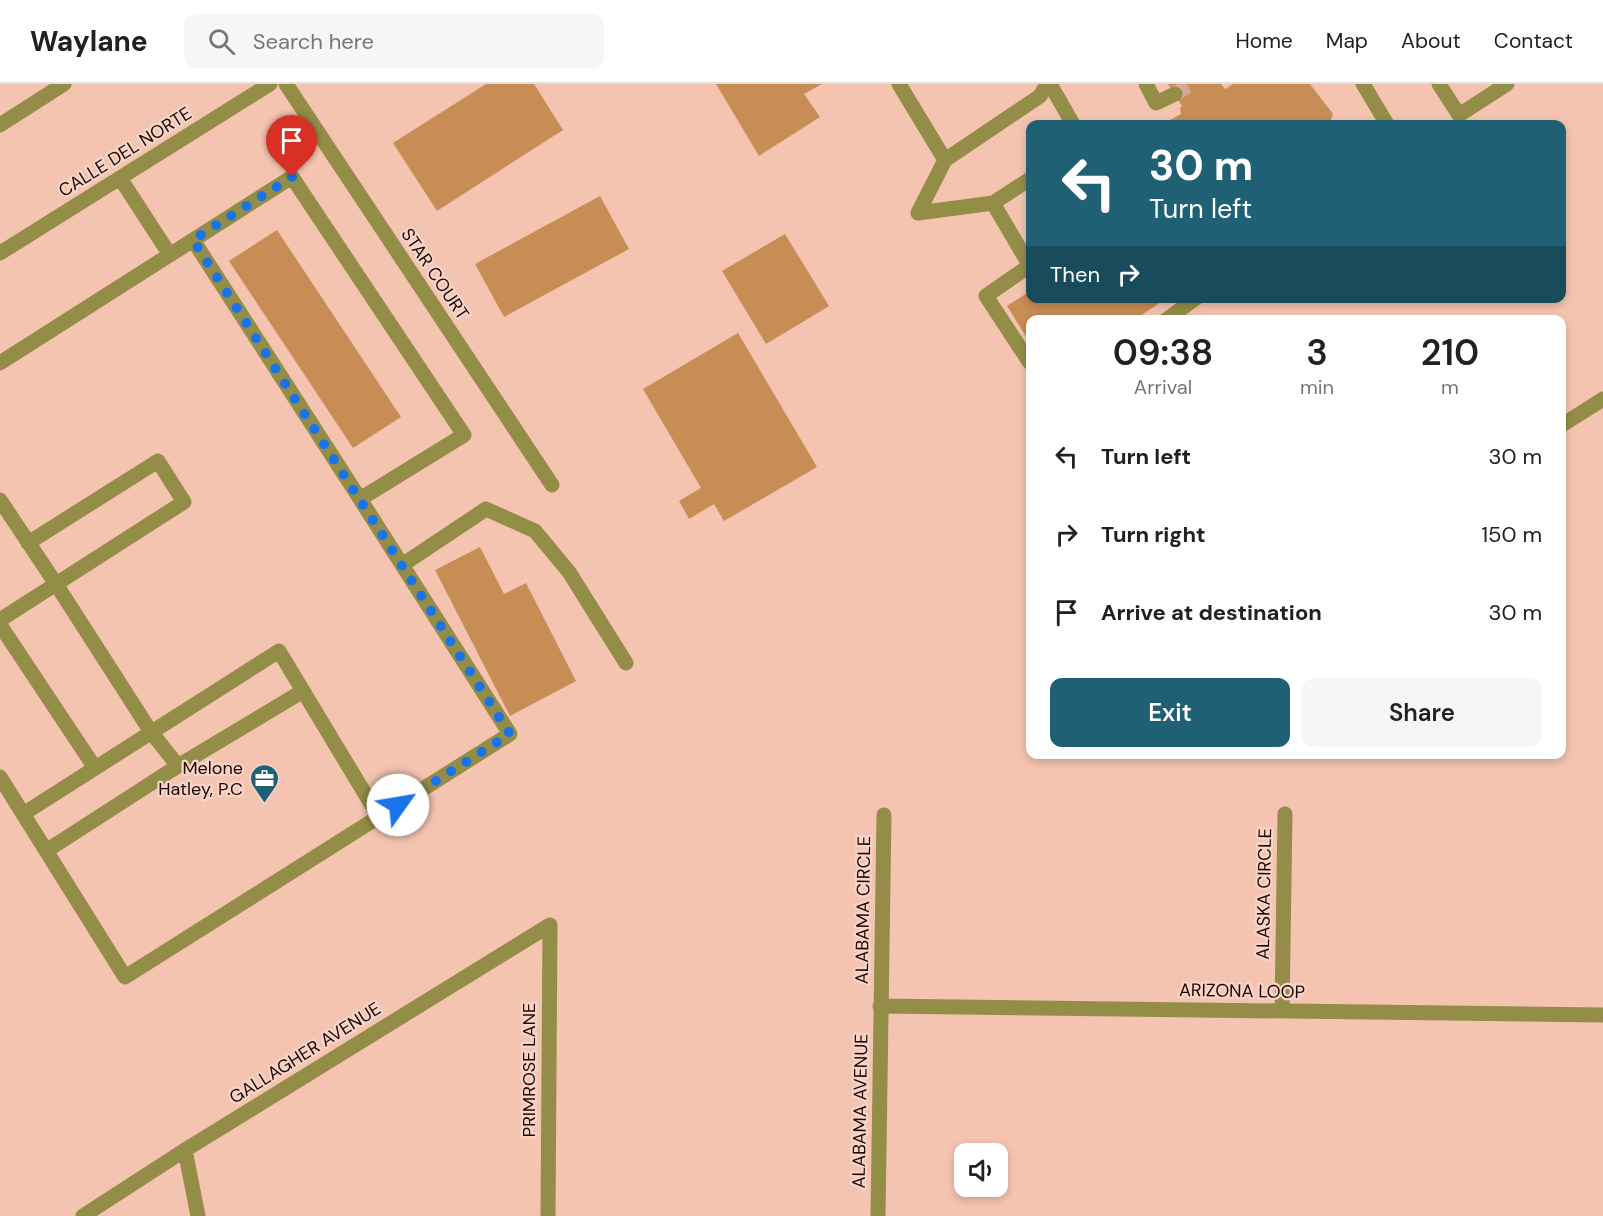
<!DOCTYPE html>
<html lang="en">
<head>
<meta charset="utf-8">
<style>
  body { margin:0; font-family:"DM Sans",sans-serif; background:#f6f6f6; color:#202124; height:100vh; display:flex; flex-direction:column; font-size:22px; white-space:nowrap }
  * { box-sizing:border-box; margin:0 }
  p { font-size:20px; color:#757577 }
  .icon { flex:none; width:33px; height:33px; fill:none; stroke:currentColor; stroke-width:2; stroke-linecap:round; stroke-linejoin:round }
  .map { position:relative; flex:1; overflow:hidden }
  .side { position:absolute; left:1026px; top:231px; width:540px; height:444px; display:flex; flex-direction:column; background:#fff; border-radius:12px; box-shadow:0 3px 9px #0003 }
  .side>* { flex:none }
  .banner { position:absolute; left:1026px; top:36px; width:540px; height:183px; border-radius:12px; box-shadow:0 3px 9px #0003; background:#1f6074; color:#fff; overflow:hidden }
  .controls { position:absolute; left:954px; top:1059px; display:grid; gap:12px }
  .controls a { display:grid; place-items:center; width:54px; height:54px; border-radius:12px; background:#fff; box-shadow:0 3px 9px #0003; font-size:30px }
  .pin { position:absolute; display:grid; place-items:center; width:51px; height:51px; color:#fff; margin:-62px -26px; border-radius:50% 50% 50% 0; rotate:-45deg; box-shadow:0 0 6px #0007 }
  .pin .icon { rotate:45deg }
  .me { position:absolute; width:66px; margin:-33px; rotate:58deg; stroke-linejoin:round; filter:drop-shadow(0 0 4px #0008) }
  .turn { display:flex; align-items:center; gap:21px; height:126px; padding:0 24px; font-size:27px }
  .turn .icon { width:78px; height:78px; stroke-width:2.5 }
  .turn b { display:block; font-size:42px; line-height:51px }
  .then { display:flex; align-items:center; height:57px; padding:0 24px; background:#0003; gap:12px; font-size:22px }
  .eta { display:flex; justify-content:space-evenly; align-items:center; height:102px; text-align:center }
  .eta b { font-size:36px; font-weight:600; line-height:42px }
  .primary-button { display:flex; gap:12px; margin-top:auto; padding:12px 24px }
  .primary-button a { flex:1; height:69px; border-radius:12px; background:#1f6074; color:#fff; font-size:24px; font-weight:600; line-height:69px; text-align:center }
  .primary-button a+a { background:#f6f6f6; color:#202124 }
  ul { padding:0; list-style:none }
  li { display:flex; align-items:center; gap:18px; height:78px; padding:0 24px }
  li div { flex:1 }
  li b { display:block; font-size:22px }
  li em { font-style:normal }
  header { display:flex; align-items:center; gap:36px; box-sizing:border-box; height:84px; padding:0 30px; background:#fff; border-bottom:2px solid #e0e0e0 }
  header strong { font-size:28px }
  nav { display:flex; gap:33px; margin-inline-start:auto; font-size:21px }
  .search { width:420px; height:54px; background:#f6f6f6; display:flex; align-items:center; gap:15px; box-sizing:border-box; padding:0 21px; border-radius:12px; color:#757577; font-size:22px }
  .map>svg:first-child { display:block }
  .building { fill:#c88c55 }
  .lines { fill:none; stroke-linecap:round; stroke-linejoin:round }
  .minor-tunnel { stroke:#d4a896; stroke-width:15; stroke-dasharray:15 8; stroke-linecap:butt }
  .minor { stroke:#948d47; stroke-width:15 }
  .route { stroke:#1a73e8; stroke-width:10; stroke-dasharray:0 18 }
  .labels { text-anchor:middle; stroke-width:4.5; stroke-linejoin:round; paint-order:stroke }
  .street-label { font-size:18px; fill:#200600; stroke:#f6d5c8 }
  .poi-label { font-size:18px; fill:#200600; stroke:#f6d5c8; text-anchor:end }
</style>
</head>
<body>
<header>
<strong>Waylane</strong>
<div class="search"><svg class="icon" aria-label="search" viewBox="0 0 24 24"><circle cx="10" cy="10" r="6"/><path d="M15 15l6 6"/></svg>Search here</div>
<nav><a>Home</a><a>Map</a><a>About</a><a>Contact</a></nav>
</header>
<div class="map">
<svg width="1603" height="1132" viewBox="0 0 1603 1132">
  <rect width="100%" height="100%" fill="#f4c4b1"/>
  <path class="building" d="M486,0H534L563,46L437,127L393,59Z
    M716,0H822L804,10L820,33L759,72Z
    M1168,0H1221L1225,5L1233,0H1310L1333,30L1330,38L1322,40H1163L1181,30L1180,24L1182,22Z
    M600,112L629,165L504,233L475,180Z
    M277,146L401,333L353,364L229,177Z
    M785,150L829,222L766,260L722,187Z
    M1030,207V214H1167L1134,236H1030V259L1007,222Z
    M738,249L817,383L724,437L714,420L689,435L679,417L701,404L643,305Z
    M480,463L504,510L526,499L576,597L510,632L435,486Z"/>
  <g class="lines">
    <path class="minor-tunnel" d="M1175,10L1191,0"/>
    <path class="minor" d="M286,0L552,401
      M899,0L945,76
      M1050,0L1073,40
      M1146,0L1156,19L1175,10
      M1363,0L1387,40
      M1439,0L1459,31L1507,0
      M0,41L64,0
      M120,94L170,171
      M1030,95L993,119L1030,182
      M918,129L945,76L1040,12L1047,0
      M918,129L993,119
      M193,156L360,415
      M0,169L270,0
      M1029,182L986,212L1030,279
      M1166,236L1196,214
      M0,279L292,93L464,351L360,415L510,650L125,893L0,693
      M1562,341L1603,315
      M0,416L56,500L0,536
      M28,459L158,377L184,418L56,500L151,648L178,682L46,767
      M402,481L486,425L535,447L569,488L626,579
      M0,541L95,684
      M178,682L303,607
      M23,730L279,567L379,733
      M880,922L1603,931
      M1282,927L1285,730
      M185,1066L198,1132
      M83,1132L185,1066L550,841
      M548,1132L550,841
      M878,1132L884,731"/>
  </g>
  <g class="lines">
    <path class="route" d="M292,93L193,156L510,650L398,721"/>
  </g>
  <defs>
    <symbol id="office-pin" viewBox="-11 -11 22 30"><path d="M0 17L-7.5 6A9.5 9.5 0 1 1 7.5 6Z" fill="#1f6074" stroke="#f6d5c8"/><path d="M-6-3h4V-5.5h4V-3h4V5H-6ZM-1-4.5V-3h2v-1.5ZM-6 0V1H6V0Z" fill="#fff"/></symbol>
  </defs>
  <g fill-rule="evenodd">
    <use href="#office-pin" x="248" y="678" width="33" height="45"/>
  </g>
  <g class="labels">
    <g class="street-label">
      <text transform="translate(125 68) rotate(-32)" y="6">CALLE DEL NORTE</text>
      <text transform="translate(435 190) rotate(56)" y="6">STAR COURT</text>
      <text transform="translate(1264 810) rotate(-89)" y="6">ALASKA CIRCLE</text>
      <text transform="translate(863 826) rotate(-89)" y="6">ALABAMA CIRCLE</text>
      <text transform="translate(1242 907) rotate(1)" y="6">ARIZONA LOOP</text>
      <text transform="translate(305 969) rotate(-32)" y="6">GALLAGHER AVENUE</text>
      <text transform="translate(529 986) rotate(-90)" y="6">PRIMROSE LANE</text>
      <text transform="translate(860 1027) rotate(-89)" y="6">ALABAMA AVENUE</text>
    </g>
    <g class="poi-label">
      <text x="243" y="690">Melone<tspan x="243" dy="21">Hatley, P.C</tspan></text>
    </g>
  </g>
</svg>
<div class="controls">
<a><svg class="icon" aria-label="sound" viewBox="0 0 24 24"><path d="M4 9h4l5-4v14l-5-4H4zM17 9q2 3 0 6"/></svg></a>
</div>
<div class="pin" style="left:292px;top:93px;background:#d93025"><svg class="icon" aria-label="arrive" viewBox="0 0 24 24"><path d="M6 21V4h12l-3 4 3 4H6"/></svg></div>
<svg class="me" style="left:398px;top:721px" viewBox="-20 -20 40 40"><circle r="19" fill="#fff"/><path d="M0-13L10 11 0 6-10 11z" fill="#1a73e8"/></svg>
<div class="banner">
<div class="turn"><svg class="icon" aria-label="left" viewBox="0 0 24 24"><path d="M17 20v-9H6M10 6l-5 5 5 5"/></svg><div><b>30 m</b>Turn left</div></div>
<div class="then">Then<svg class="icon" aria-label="right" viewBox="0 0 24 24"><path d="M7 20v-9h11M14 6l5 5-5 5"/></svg></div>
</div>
<section class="side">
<div class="eta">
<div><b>09:38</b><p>Arrival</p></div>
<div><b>3</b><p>min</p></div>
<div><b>210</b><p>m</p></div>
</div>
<ul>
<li><svg class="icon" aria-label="left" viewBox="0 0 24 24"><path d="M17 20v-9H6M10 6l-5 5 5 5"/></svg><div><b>Turn left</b></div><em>30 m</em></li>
<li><svg class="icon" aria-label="right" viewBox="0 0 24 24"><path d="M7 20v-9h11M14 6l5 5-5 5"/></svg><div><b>Turn right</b></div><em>150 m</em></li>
<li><svg class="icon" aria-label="arrive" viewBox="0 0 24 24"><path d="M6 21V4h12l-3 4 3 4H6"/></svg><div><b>Arrive at destination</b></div><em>30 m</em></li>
</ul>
<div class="primary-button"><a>Exit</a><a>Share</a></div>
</section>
</div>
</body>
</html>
